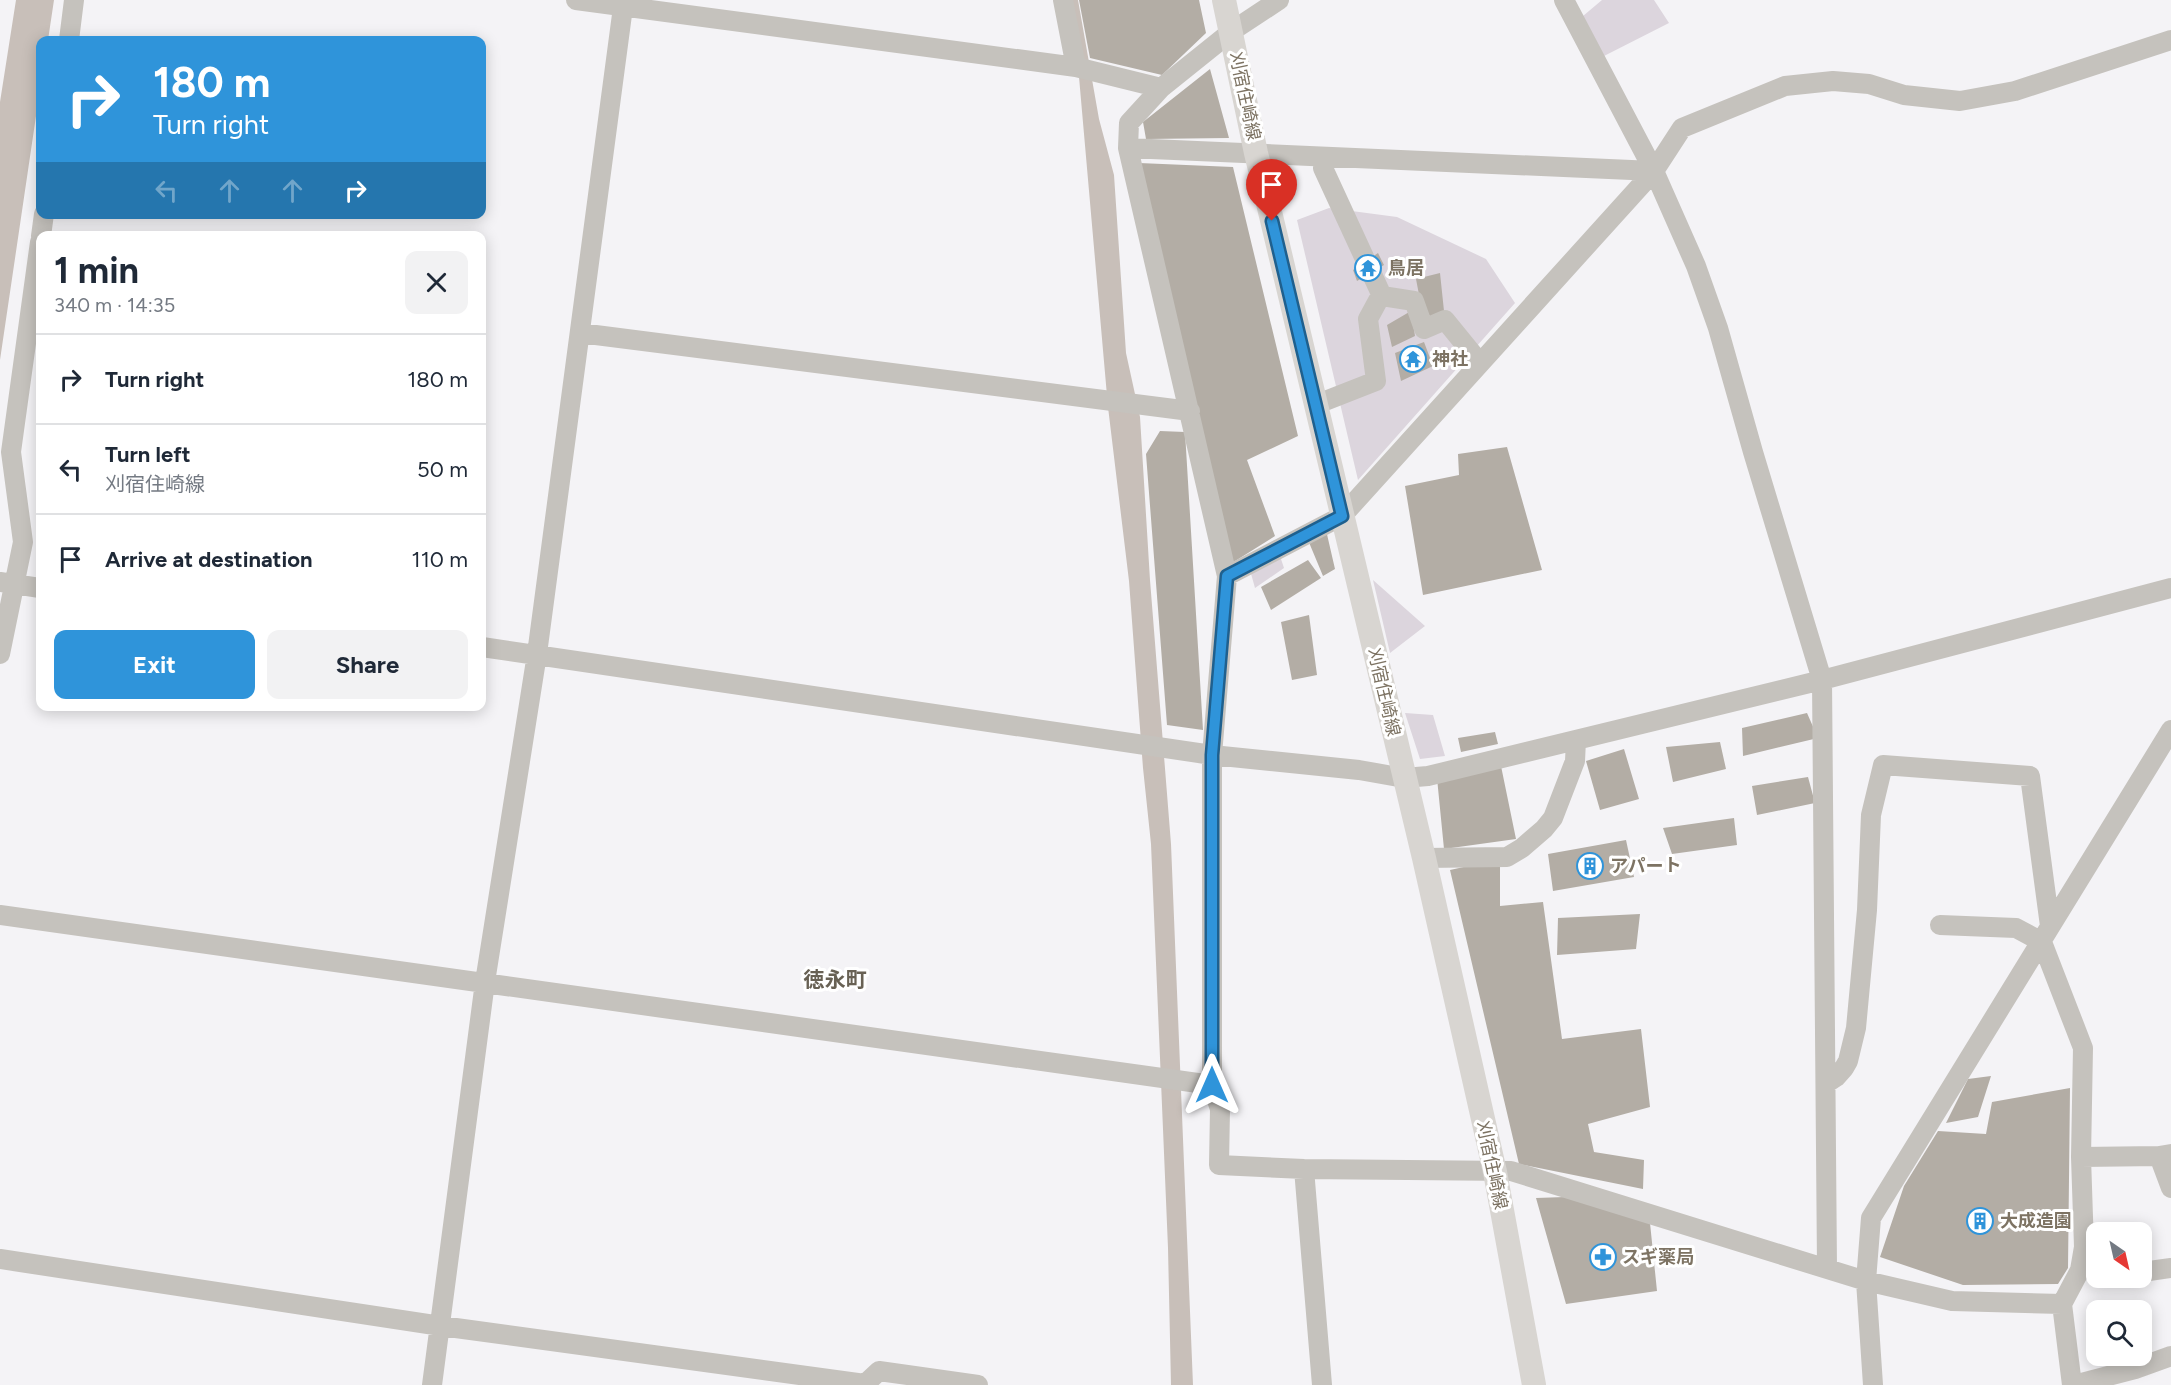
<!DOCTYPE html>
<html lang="en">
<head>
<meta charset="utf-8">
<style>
  body { margin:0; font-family:Figtree,"Noto Sans JP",sans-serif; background:#f2f2f3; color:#1f2937; height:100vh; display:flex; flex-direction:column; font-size:22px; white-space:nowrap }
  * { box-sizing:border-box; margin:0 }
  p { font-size:20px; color:#747a83 }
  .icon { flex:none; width:33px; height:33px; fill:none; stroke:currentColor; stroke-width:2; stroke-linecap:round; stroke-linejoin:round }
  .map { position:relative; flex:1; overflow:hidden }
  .side { position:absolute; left:36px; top:231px; width:450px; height:480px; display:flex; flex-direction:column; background:#fff; border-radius:12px; box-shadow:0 3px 15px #0003 }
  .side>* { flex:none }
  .top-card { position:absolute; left:36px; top:36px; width:450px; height:183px; border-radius:12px; box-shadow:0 3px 15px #0003; background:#2f94da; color:#fff; overflow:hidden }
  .needle { width:39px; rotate:146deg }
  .controls { position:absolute; left:2086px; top:1222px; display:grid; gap:12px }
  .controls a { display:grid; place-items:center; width:66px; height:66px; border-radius:12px; background:#fff; box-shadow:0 3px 15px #0003; font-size:30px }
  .pin { position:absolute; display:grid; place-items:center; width:51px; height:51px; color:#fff; margin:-62px -26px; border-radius:50% 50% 50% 0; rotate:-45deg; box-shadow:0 0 6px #0007 }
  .pin .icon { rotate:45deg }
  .me { position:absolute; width:66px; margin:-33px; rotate:0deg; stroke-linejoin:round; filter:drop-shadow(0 0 4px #0008) }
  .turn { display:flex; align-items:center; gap:21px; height:126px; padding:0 18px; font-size:27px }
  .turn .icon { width:78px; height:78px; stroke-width:2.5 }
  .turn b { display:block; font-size:42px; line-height:51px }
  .lanes { display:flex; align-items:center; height:57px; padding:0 18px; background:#0003; justify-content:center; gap:30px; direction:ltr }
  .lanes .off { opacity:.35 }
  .round { display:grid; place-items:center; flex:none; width:63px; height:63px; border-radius:12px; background:#f2f2f3 }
  .headline { display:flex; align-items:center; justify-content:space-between; height:102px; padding:0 18px }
  h1 { font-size:36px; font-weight:700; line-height:45px }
  .cta { display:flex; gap:12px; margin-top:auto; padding:12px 18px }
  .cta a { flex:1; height:69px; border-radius:12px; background:#2f94da; color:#fff; font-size:24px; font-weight:700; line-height:69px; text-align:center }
  .cta a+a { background:#f2f2f3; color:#1f2937 }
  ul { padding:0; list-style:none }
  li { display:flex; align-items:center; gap:18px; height:90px; padding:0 18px; border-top:2px solid #e0e1e3 }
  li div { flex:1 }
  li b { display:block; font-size:22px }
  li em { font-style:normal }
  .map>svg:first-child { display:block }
  .green { fill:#dcd5dd }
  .water { fill:#c8bfb9 }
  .building { fill:#b3ada5 }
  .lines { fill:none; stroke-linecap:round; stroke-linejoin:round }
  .minor { stroke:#c5c2bd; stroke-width:20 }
  .major { stroke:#d8d5d1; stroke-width:24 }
  .route-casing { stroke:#1f608e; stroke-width:15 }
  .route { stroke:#2f94da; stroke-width:10 }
  .labels { text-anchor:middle; stroke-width:6; stroke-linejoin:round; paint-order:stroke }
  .street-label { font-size:18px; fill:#7d7363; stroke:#fff }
  .poi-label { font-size:18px; font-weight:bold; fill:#7d7363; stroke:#fff; text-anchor:start }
  .quarter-label { font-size:21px; font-weight:bold; fill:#686154; stroke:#fff }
</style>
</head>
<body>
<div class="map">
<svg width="2171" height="1385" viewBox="0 0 2171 1385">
  <rect width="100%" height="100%" fill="#f4f3f6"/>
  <path class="green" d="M1602,0H1654L1669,23L1604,56L1583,16Z
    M1329,208L1397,217L1486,259L1515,303L1358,480L1297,220Z
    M1279,553L1284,568L1255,588L1250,570Z
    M1373,580L1425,626L1390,653Z
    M1405,713L1433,715L1445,756L1420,759Z"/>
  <path class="water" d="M16,0H54L48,40H40V89L0,360V102Z
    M1065,0H1078L1099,119L1114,175L1126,353L1140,417L1150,580L1171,844L1193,1385H1171L1168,1248L1151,844L1143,768L1129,581L1108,407L1079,77Z"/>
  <path class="building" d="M1079,0H1199L1206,33L1162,75L1090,58Z
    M1210,69L1229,138L1146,139L1143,122Z
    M1139,163L1233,167L1298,436L1247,460L1275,536L1232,563Z
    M1378,253L1384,265L1357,281L1353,270Z
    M1440,273L1444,311L1424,321L1416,279Z
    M1411,311L1415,336L1392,347L1387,325Z
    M1424,342L1433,366L1401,381L1395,353Z
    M1160,431L1185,432L1203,730L1167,725L1146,454Z
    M1507,447L1542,570L1423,595L1405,486L1459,475L1458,454Z
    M1326,530L1335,569L1323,576L1308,540Z
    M1308,560L1321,578L1271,610L1261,587Z
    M1309,615L1317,675L1292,680L1281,622Z
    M1807,713L1818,738L1743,756L1742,728Z
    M1495,732L1498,744L1461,752L1458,738Z
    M1720,742L1726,769L1673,782L1666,747Z
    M1624,749L1639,799L1600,810L1586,761Z
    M1501,766L1516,839L1444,849L1437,778Z
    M1808,777L1815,803L1757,815L1752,786Z
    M1734,818L1737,845L1672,854L1663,828Z
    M1626,840L1634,877L1553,891L1548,854Z
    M1500,859V906L1543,902L1562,1039L1641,1029L1650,1107L1588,1124L1594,1152L1644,1160L1643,1189L1519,1164L1450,870Z
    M1640,914L1636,949L1557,955L1558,918Z
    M1991,1076L1978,1117L1946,1123L1968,1079Z
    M2070,1088L2068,1268L2058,1284L1963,1285L1880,1257L1904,1186L1938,1131L1986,1134L1992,1102Z
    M1565,1197L1650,1223L1657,1291L1566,1304L1536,1198Z"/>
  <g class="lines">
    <path class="minor" d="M576,0L1076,67L1161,88
      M1063,0L1076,67
      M1279,0L1232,31L1161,88L1129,123L1128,148L1227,576L1212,755V1085L1220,1109L1219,1165L1304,1169L1511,1171L1866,1281L1952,1301L2062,1304L2080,1270L2084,1247L2081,1157L2083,1048L2042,942L2016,928L1940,925
      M1564,0L1654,171L1696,266L1718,328L1753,452L1822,680L1827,1267
      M69,40L74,0
      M1128,148L1654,171
      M1323,168L1382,296L1414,301L1424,329L1445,320L1480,363
      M41,236L44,214
      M580,333L1190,411
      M1325,401L1376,381L1368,319L1381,295
      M1227,576L1342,516L1654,171L1682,128L1785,86L1833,81L1869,84L1904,95L1960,101L2015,91L2171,40
      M0,582L40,588
      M482,647L1212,755L1359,770L1404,778L1428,776L1822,680L2171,588
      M0,654L23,542L11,452L40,242
      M1424,858L1507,857L1522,848L1544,829L1553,818L1575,761L1576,740
      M0,915L1212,1085
      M1827,1083L1836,1077L1844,1068L1848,1061L1856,1028L1867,910L1871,815L1883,765L2030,776L2050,926
      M2171,1154L2159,1156L2171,1188
      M2081,1157L2159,1156
      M1304,1169L1322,1385
      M0,1259L441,1326L865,1384L879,1371L978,1385
      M2142,1272L2171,1268
      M2062,1304L2072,1385
      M432,1385L485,982L537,654L623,7
      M1873,1385L1866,1281L1871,1218L2171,730
      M2074,1385L2135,1369L2171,1356"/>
    <path class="major" d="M1224,0L1256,153L1424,858L1495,1172L1534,1385"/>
  </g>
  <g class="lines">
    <defs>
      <path id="route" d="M1212,1085V755L1227,576L1342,516L1272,221"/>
    </defs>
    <use href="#route" class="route-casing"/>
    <use href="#route" class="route"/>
  </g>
  <defs>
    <symbol id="temple-ring" viewBox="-11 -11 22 22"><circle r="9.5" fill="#fff" stroke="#2f94da" stroke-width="1.5"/><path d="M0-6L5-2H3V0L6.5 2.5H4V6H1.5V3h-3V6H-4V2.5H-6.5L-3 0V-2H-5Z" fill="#2f94da"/></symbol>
    <symbol id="building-ring" viewBox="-11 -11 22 22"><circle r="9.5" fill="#fff" stroke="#2f94da" stroke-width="1.5"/><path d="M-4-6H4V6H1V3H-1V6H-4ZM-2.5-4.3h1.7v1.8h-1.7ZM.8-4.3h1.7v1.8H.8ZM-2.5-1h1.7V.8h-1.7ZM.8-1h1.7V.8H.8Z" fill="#2f94da"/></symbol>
    <symbol id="pharmacy-ring" viewBox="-11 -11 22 22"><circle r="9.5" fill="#fff" stroke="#2f94da" stroke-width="1.5"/><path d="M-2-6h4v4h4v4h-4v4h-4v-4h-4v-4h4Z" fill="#2f94da"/></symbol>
  </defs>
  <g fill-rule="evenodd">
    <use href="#temple-ring" x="1353" y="253" width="30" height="30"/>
    <use href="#temple-ring" x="1398" y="344" width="30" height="30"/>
    <use href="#building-ring" x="1575" y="851" width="30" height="30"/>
    <use href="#building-ring" x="1965" y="1206" width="30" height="30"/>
    <use href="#pharmacy-ring" x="1588" y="1242" width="30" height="30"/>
  </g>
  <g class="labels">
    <g class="street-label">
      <text transform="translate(1245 96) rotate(78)" y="6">刈宿住崎線</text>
      <text transform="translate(1384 692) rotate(77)" y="6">刈宿住崎線</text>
      <text transform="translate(1492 1165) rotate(78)" y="6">刈宿住崎線</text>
    </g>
    <g class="poi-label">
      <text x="1388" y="274">鳥居</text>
      <text x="1432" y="365">神社</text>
      <text x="1610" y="872">アパート</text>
      <text x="2000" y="1227">大成造園</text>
      <text x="1622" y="1263">スギ薬局</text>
    </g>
    <g class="quarter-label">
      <text x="835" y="987">徳永町</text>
    </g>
  </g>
</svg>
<div class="controls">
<a><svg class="needle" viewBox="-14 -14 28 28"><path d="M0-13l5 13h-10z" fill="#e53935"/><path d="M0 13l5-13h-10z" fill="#747a83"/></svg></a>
<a><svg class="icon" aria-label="search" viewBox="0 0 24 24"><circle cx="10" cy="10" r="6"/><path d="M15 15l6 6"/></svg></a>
</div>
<div class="pin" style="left:1272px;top:221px;background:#d93025"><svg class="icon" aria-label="arrive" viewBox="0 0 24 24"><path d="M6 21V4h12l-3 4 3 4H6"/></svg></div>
<svg class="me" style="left:1212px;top:1085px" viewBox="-20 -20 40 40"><path d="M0-17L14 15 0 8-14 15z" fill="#2f94da" stroke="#fff" stroke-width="4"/></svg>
<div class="top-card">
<div class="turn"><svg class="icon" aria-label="right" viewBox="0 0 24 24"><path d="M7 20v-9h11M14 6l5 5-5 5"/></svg><div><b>180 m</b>Turn right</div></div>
<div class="lanes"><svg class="icon off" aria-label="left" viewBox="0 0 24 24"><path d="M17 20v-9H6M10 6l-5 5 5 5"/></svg><svg class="icon off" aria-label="ahead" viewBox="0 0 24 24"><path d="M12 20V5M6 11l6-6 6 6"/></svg><svg class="icon off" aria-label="ahead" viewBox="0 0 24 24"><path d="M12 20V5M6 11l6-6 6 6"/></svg><svg class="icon" aria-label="right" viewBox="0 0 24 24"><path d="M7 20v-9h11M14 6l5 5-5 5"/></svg></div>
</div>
<section class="side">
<div class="headline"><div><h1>1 min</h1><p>340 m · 14:35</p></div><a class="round"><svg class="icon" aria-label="close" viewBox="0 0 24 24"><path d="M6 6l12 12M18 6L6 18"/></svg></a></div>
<ul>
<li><svg class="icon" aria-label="right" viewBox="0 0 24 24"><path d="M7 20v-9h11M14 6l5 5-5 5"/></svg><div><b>Turn right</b></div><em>180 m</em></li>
<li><svg class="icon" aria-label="left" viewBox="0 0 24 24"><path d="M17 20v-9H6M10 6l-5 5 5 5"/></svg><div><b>Turn left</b><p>刈宿住崎線</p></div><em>50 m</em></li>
<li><svg class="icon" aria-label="arrive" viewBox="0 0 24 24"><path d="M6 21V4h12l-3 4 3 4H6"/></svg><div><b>Arrive at destination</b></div><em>110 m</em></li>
</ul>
<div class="cta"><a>Exit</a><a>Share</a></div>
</section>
</div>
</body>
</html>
